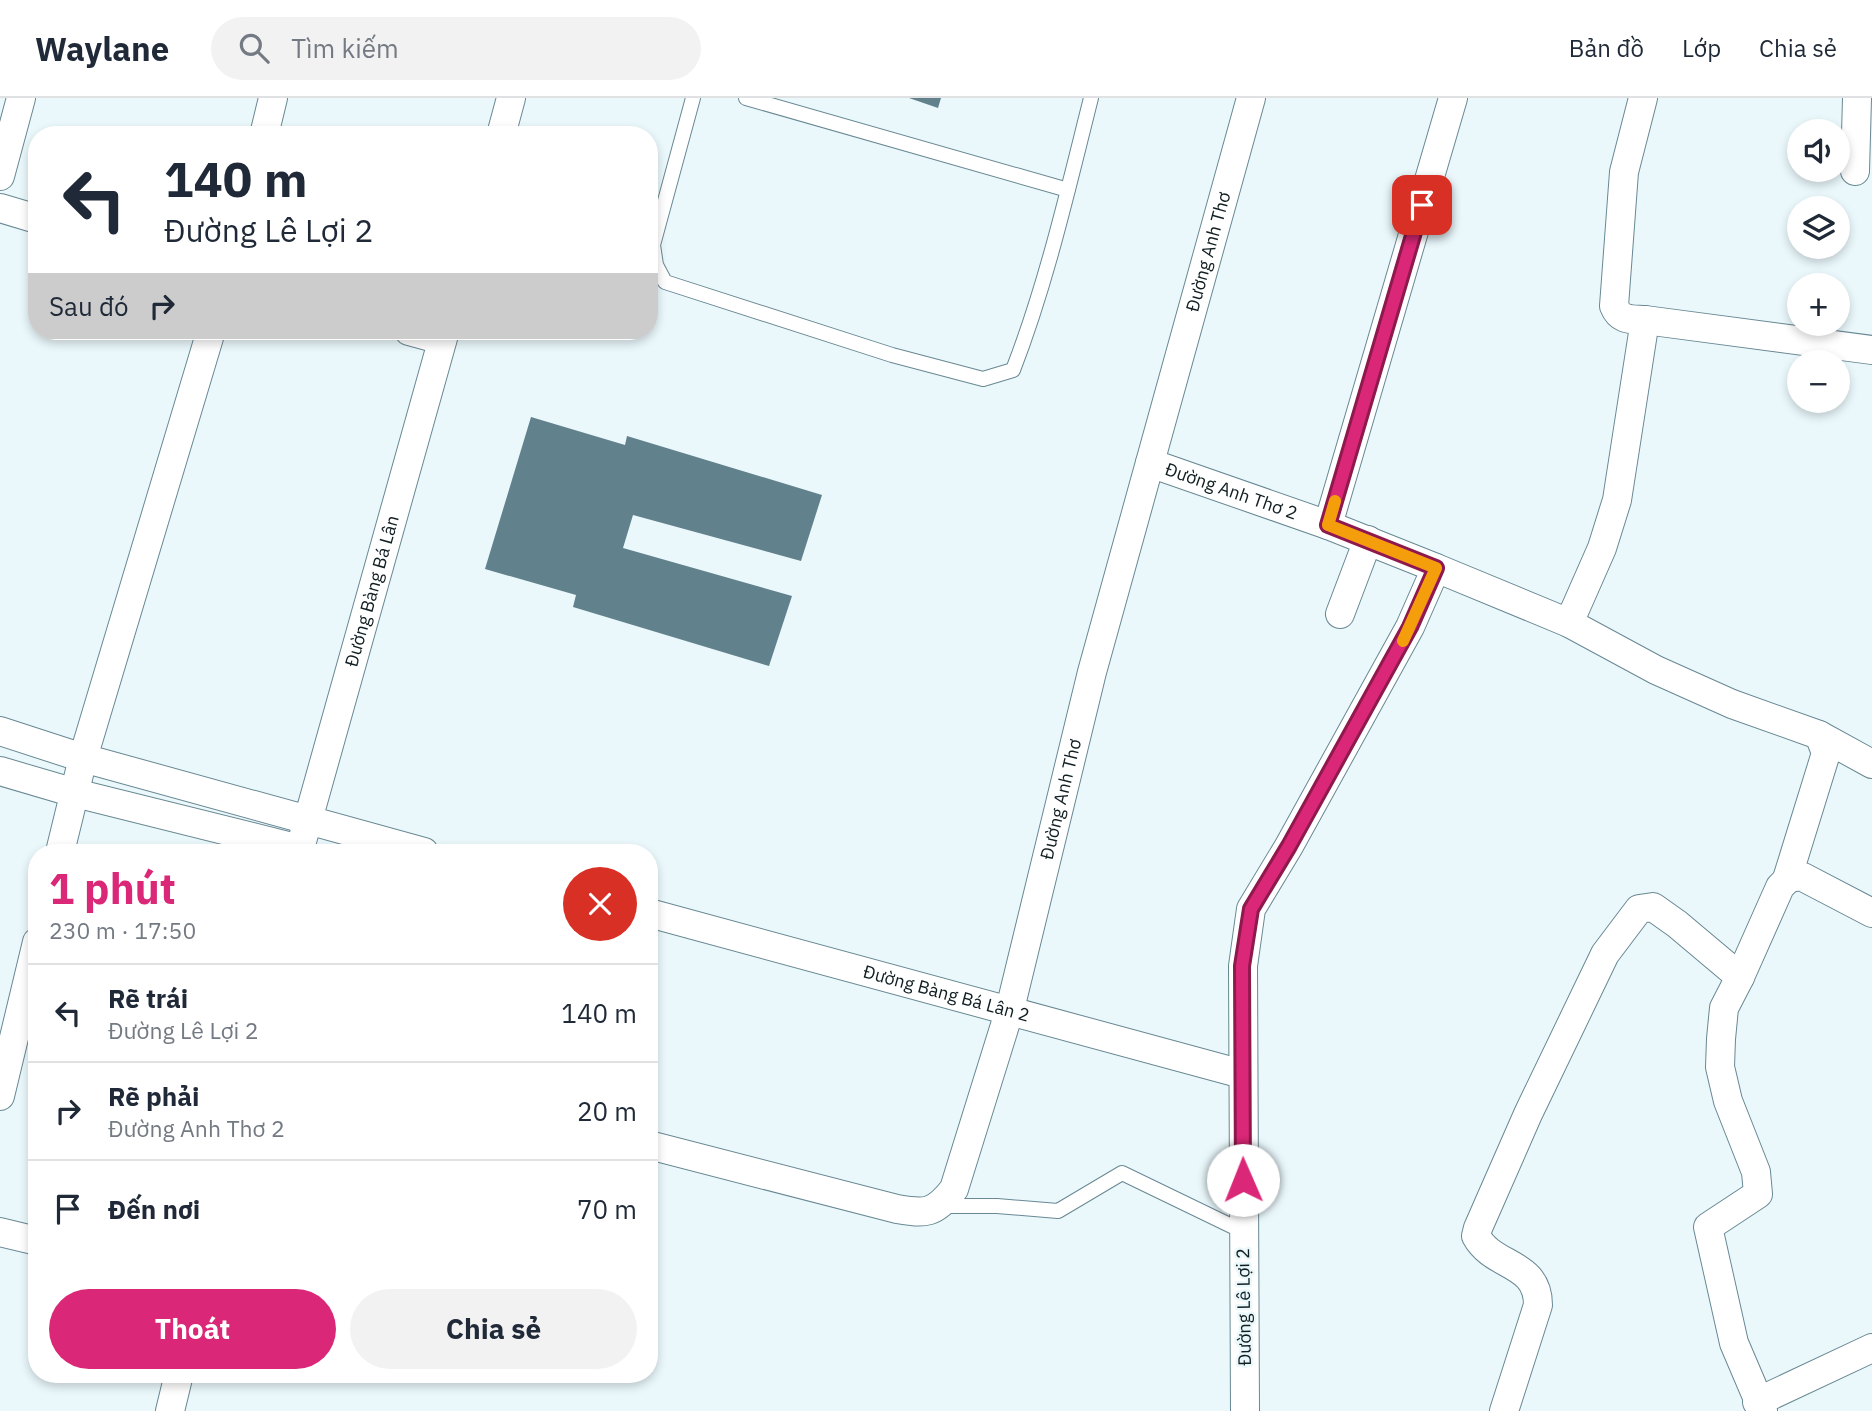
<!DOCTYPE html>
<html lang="vi">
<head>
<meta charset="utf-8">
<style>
  body { margin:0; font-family:"IBM Plex Sans",sans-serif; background:#f2f2f3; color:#1f2937; height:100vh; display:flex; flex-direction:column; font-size:26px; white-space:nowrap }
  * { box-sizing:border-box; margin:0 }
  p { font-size:23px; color:#747a83 }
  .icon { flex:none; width:38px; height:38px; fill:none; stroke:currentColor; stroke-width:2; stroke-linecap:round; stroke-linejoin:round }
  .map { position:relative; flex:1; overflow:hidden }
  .panel { position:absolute; left:28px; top:746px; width:630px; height:539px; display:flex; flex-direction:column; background:#fff; border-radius:28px; box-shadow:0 4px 10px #0003 }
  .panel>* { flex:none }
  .hud { position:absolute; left:28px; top:28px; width:630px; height:214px; border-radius:28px; box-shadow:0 4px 10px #0003; background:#fff; color:#1f2937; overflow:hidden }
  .buttons { position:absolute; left:1787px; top:21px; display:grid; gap:14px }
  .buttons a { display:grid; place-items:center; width:63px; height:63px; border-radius:50%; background:#fff; box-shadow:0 4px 10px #0003; font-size:35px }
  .pin { position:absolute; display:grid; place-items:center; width:60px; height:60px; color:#fff; margin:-30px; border-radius:14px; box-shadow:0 4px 10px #0006 }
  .me { position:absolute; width:77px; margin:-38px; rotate:359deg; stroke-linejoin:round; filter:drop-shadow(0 0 5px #0008) }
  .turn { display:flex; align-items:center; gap:24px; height:147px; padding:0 21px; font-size:32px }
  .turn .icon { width:91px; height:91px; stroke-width:2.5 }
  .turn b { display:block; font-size:49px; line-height:60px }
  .then { display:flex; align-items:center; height:66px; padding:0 21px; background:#0003; gap:14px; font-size:26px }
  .round { display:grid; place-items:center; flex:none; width:74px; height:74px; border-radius:37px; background:#f2f2f3 }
  .head { display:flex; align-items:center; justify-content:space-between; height:119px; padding:0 21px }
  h1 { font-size:42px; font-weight:700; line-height:52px; color:#db2777 }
  .button { display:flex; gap:14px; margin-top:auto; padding:14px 21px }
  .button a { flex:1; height:80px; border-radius:42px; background:#db2777; color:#fff; font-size:28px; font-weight:700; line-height:80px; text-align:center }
  .button a+a { background:#f2f2f3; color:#1f2937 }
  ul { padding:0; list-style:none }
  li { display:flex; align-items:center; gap:21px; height:98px; padding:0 21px; border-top:2px solid #e0e1e3 }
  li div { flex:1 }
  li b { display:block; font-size:26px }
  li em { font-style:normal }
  header { display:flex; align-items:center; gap:42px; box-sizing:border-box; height:98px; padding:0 35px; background:#fff; border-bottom:2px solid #e0e1e3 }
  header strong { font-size:33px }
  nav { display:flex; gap:38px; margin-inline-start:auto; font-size:24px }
  .search { width:490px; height:63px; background:#f2f2f3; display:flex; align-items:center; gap:18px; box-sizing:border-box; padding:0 24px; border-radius:38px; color:#747a83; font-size:26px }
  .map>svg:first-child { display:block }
  .building { fill:#61818c }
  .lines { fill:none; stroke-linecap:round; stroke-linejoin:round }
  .service-casing { stroke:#688893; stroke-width:16 }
  .minor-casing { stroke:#688893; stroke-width:30 }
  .service { stroke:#fff; stroke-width:14 }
  .minor { stroke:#fff; stroke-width:28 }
  .route-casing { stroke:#8e194d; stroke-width:18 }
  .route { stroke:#db2777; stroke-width:12 }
  .slow { stroke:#f59e0b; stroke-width:12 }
  .labels { text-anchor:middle; stroke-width:5; stroke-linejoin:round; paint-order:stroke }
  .street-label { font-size:18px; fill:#101d21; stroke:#eaf8fc }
</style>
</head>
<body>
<header>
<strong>Waylane</strong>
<div class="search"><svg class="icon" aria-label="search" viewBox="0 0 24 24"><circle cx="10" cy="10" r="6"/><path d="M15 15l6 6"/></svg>Tìm kiếm</div>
<nav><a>Bản đồ</a><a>Lớp</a><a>Chia sẻ</a></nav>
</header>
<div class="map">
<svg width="1872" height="1313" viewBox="0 0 1872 1313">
  <rect width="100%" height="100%" fill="#eaf8fc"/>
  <path class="building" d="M909,0H941L938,10Z
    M531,319L625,347L627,338L822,397L801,463L633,417L623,450L792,498L769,568L573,509L576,497L485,471Z"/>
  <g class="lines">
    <defs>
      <path id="service" d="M693,0L653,147L656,167L665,184L892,257L983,281L1013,272C1047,184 1068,91 1091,0
        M746,0L1068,92
        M941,1108H997L1058,1113L1122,1075L1244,1134"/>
      <g id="minor">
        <path d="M264,37L273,0"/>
        <path d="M501,37L511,0"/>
        <path d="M1855,73L1857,0"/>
        <path d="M0,78L21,0"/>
        <path d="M0,110L37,121"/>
        <path d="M1645,222L1872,252"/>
        <path d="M409,233L442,242"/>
        <path id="s1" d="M1150,365L1328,427L1453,0"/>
        <path d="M1436,470L1569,525L1602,450L1617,402L1645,222C1631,221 1620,223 1614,208L1624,74L1643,0"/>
        <path d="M1340,516L1368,442"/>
        <path d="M1569,525L1656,572L1732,606L1819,637L1826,655L1787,781"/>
        <path d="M0,633L83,660L424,754"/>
        <path d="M1819,637L1872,666"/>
        <path d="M0,673L75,695L300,751"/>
        <path d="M60,754L83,660L211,233"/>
        <path id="s2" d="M299,754L445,233"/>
        <path id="s3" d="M649,815L1242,976"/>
        <path d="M0,998L37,844"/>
        <path id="s4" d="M649,1047L897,1111C926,1116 934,1116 954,1091L1010,911L1092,574L1251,0"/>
        <path d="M0,1134L37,1143"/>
        <path d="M1757,1304L1872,1250"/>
        <path d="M170,1313L179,1276"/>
        <path d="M1245,1313L1243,868L1251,811L1289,748L1410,529L1436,470L1328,427"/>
        <path d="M1504,1313L1538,1207C1538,1163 1493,1170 1476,1138L1478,1130L1528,1016L1605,856L1639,811L1653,809L1677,826L1740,879"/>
        <path d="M1763,1313L1734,1245L1708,1129L1758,1096L1756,1074L1728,1003L1720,969L1721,941L1724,910L1740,879L1780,789C1788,780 1792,778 1803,779L1872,815"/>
      </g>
    </defs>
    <use href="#service" class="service-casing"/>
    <use href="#minor" class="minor-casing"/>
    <use href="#service" class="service"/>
    <use href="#minor" class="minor"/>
  </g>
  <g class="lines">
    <defs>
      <path id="route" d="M1243,1082L1242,868L1251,811L1289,748L1410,529L1436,470L1328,427L1422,107"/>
    </defs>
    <use href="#route" class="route-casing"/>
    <use href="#route" class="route"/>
    <path class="slow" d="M1335,403L1328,427L1436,470L1403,543"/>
  </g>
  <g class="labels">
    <g class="street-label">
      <text dy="6" stroke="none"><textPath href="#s4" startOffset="1293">Đường Anh Thơ</textPath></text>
      <text dy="6" stroke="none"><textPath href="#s1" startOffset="86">Đường Anh Thơ 2</textPath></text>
      <text dy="6" stroke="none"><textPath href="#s2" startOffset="271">Đường Bàng Bá Lân</textPath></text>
      <text dy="6" stroke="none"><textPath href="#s4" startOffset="726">Đường Anh Thơ</textPath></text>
      <text dy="6" stroke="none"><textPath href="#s3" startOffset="308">Đường Bàng Bá Lân 2</textPath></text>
      <text transform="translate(1244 1209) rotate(-91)" y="6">Đường Lê Lợi 2</text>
    </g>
  </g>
</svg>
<div class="buttons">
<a><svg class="icon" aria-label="sound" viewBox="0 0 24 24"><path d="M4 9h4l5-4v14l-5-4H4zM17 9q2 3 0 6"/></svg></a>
<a><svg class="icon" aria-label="layers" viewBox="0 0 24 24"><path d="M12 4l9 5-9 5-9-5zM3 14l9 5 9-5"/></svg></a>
<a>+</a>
<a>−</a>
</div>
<div class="pin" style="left:1422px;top:107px;background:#d93025"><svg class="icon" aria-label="arrive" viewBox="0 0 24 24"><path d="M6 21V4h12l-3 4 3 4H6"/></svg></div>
<svg class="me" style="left:1243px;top:1082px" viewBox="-20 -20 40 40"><circle r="19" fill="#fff"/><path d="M0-13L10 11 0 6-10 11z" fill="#db2777"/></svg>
<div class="hud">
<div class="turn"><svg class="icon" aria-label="left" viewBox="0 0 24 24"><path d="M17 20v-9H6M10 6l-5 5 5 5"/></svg><div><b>140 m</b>Đường Lê Lợi 2</div></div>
<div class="then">Sau đó<svg class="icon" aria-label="right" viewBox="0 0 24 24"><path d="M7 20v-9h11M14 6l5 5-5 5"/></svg></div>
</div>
<section class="panel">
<div class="head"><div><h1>1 phút</h1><p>230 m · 17:50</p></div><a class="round" style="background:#d93025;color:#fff"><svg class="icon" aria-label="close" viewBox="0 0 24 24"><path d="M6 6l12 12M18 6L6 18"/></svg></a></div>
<ul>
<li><svg class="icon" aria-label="left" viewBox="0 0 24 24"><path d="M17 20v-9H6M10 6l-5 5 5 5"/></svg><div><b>Rẽ trái</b><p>Đường Lê Lợi 2</p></div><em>140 m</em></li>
<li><svg class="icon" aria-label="right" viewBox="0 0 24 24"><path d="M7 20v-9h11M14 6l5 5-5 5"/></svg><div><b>Rẽ phải</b><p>Đường Anh Thơ 2</p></div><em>20 m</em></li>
<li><svg class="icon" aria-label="arrive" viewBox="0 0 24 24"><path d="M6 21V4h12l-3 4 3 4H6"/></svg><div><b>Đến nơi</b></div><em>70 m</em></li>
</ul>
<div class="button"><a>Thoát</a><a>Chia sẻ</a></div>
</section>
</div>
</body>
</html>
